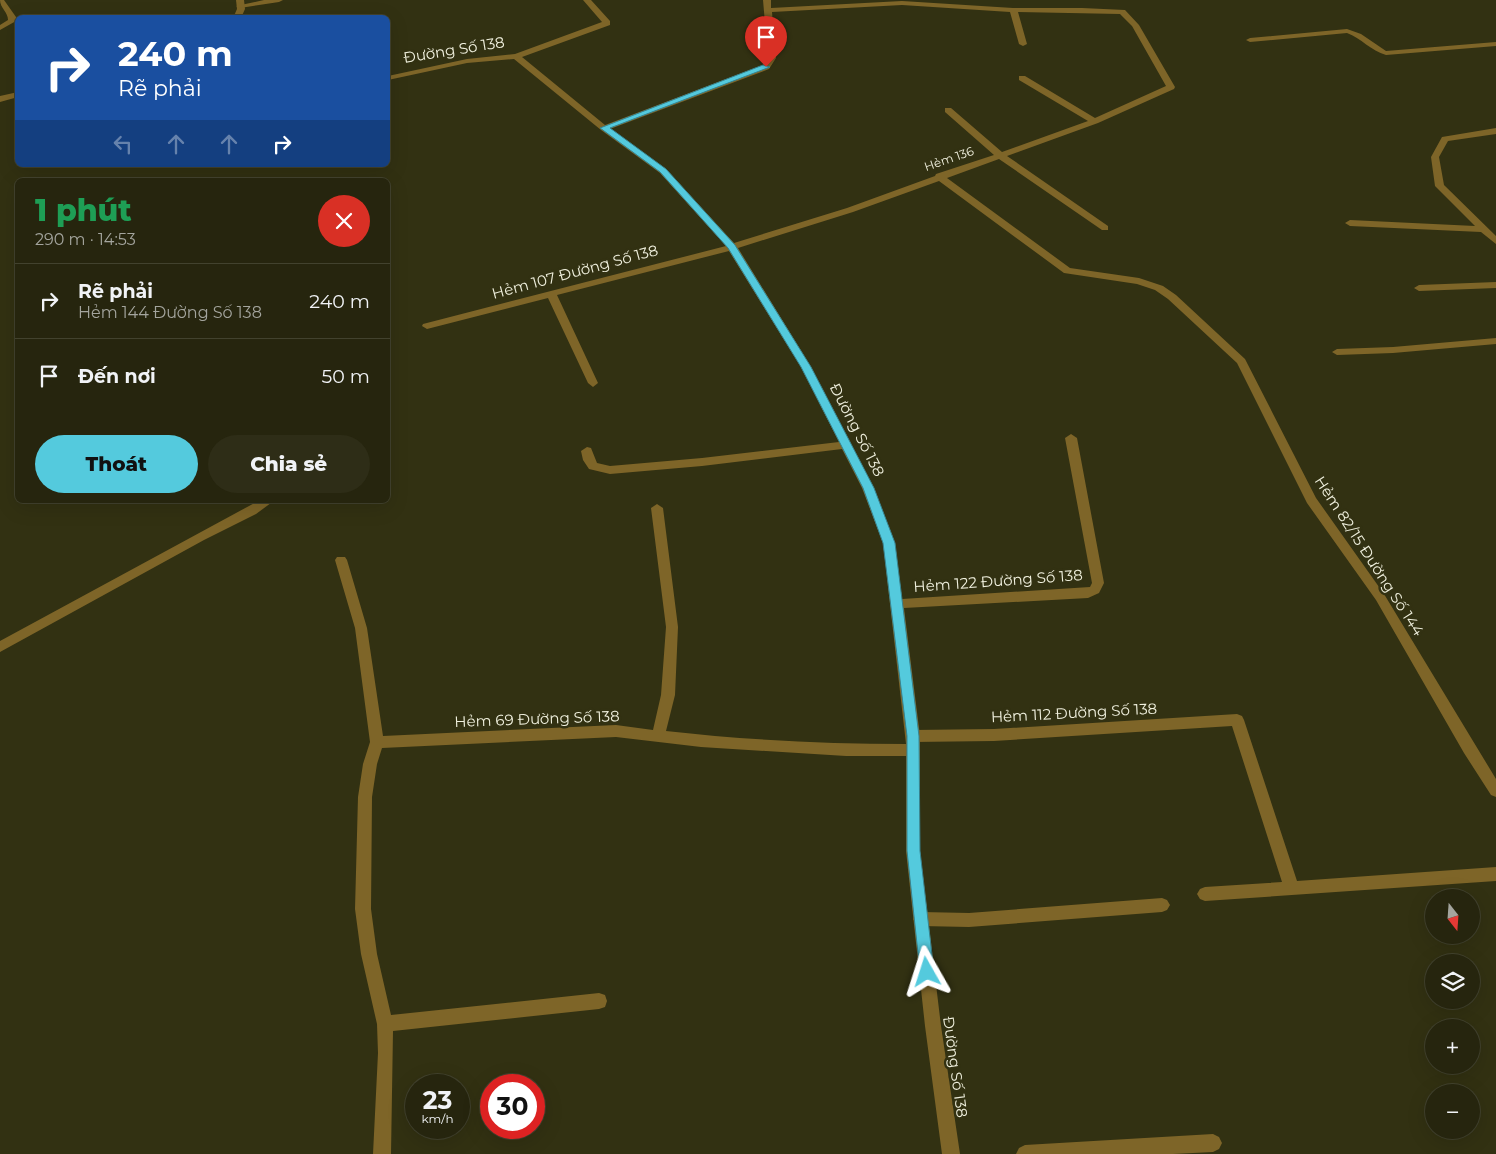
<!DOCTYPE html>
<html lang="vi">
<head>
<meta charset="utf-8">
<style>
  body { margin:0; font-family:Montserrat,sans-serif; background:#2e2d17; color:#f1f3f6; height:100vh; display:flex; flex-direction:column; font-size:19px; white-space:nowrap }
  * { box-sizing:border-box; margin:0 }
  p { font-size:16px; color:#a4a59e }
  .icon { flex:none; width:28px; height:28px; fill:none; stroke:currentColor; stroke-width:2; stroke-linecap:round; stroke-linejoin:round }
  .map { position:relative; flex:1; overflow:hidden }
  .side { position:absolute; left:15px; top:178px; width:375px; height:325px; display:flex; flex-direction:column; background:#26250e; border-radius:8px; box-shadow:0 5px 20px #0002,0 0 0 1px #42422e }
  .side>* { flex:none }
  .banner { position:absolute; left:15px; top:15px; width:375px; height:152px; border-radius:8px; box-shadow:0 5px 20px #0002,0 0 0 1px #42422e; background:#1a4fa0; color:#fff; overflow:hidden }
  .needle { width:32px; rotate:163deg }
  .fabs { position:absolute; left:1425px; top:889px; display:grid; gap:10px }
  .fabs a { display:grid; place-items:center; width:55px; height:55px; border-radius:50%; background:#26250e; box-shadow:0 5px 20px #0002,0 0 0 1px #42422e; font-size:25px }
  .speed { position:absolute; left:405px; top:1074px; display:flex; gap:10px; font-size:25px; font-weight:700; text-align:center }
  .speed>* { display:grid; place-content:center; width:65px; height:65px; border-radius:50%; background:#26250e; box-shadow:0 5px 20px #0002,0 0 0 1px #42422e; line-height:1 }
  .speed small { font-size:12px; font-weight:400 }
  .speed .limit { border:8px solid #d22; background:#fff; color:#111 }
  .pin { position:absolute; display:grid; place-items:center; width:42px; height:42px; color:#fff; margin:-51px -21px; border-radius:50% 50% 50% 0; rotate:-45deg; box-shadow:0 0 5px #0007 }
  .pin .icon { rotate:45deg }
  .me { position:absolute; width:55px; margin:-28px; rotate:354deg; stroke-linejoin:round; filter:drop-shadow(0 0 4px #0008) }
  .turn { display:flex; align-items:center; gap:18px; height:105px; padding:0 20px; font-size:22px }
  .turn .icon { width:65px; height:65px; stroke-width:2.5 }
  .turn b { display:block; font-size:35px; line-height:42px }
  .lanes { display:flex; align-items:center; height:48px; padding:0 20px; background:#0003; justify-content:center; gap:25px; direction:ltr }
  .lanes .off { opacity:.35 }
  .round { display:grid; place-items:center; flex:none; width:52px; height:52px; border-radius:26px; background:#2e2d17 }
  .head { display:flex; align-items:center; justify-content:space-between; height:85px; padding:0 20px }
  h1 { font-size:30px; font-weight:800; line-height:38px; color:#1e9e55 }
  .cta { display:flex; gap:10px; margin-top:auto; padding:10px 20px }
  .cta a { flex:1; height:58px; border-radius:30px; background:#54cadd; color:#111; font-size:20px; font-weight:800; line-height:58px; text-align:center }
  .cta a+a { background:#2e2d17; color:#f1f3f6 }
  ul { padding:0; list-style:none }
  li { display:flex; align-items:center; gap:15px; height:75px; padding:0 20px; border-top:1px solid #42422e }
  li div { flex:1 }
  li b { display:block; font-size:19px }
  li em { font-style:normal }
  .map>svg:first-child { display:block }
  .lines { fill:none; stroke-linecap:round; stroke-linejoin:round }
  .service { fill:#7e6528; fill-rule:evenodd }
  .minor { fill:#7e6528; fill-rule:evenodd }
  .route { fill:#54cadd; stroke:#378390 }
  .labels { text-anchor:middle; stroke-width:5; stroke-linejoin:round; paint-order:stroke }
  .far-street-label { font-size:12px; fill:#f0f0de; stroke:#323112 }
  .street-label { font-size:15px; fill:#f0f0de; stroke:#323112 }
</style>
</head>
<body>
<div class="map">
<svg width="1496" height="1154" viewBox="0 0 1496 1154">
  <rect width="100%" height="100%" fill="#323112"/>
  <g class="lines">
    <path class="service" d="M264,0H283L279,2L240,8L236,6Z
      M1237,714L1242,716L1244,720L1297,881L1496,867V881L1205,901L1200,899L1197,894L1200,889L1205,887L1282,882L1232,726L994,741L913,742L908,740L906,736L908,732L913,730L994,729Z
      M1162,898L1167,900L1170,905L1167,910L1162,912L969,927L921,926L916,924L913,919L916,914L921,912L969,913Z"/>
    <path class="minor" d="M0,0H4L16,17V21L0,30V25L8,20C8,12 0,8 0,0Z
      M236,0H244L245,9L241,18H233L237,9Z
      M583,0H591L610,21V25L522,57L605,125L763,65L768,58L763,0H771V8L902,1L1013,8H1082L1125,10L1139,25L1175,87L1174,89L1098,123L1007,156L1108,226V230H1102L999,159L947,178L1070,268L1139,278L1163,286L1176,295L1245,359L1316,498L1384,594L1496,779V797L1491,795L1464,753L1376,600L1307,503L1237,363L1168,299L1155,290L1137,284L1064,273L939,181L853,212L738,248L811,367L874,488L895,543L902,599L1090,587L1092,583L1065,438L1071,434L1077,438L1104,583L1099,593L1088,598L904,608L920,736V851L941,1026L960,1154H942L925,1026L906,851V756H846L701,747L616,737L382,748L377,764L372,797L371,909L377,954L391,1015L599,993L605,995L607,1001L605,1007L599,1009L393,1031L391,1154H373L378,1053L377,1024L361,954L355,909L358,797L363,764L370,742L355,628L335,560L337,557H345L347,560L367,628L383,736L616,725L653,730L661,695L666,627L651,508L657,504L663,508L678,627L675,695L666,731C746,740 826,744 906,744L883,543L862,488L842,449L702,466L610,474L589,469L583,460L581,451L587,447L591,448L597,463L610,466L702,458L839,442L801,367L729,251L557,295L598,383L593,387L588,383L548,298L427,329L422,326L423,324L726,246L660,173L601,130L514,59L467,63L388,80V76L467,59L515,54L602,22ZM902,5L1010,12L1019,44L1023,46L1027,44L1018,12L1120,14L1132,26L1166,86L1095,118L1025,76H1019V80L1088,121L1002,152L951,108H945V112L994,155L936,174L935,176L847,208L734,243L666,169L610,129L769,69L776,58L772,12Z
      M1347,29L1361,34L1386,51L1496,42V46L1386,55C1371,51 1361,38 1347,33L1250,42L1246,40L1250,38Z
      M18,92V97L0,102V96Z
      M1496,128V134L1448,141L1439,157L1444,185L1496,236V244L1481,232L1350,226L1345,223L1350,220L1475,226L1435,186L1431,157L1442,137Z
      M1496,282V288L1419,291L1414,288L1419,285Z
      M1496,338V344L1393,353L1337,355L1332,352L1337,349L1393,347Z
      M260,500H275L256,514L204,540L0,652V641Z
      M1213,1134L1219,1137L1222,1143L1219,1149L1213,1152L1173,1154H1016L1019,1148L1025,1145Z"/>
  </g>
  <path class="route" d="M763,65L770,67L610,128L666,169L735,245L811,367L874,488L895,543L919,736L920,851L934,972L932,977L927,979L922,977L920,972L907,851V736L883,543L863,488L801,367L728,248L660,172L600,128Z"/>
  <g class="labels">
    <g class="far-street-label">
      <text transform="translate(949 159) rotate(-19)" y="4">Hẻm 136</text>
    </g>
    <g class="street-label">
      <text transform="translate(454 50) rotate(-9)" y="5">Đường Số 138</text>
      <text transform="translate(575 272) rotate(-15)" y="5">Hẻm 107 Đường Số 138</text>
      <text transform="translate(857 430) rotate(63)" y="5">Đường Số 138</text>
      <text transform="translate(1369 556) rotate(57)" y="5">Hẻm 82/15 Đường Số 144</text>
      <text transform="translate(998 581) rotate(-4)" y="5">Hẻm 122 Đường Số 138</text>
      <text transform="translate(1074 713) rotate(-3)" y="5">Hẻm 112 Đường Số 138</text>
      <text transform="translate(537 719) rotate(-2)" y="5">Hẻm 69 Đường Số 138</text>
      <text transform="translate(955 1067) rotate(82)" y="5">Đường Số 138</text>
    </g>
  </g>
</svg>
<div class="fabs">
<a><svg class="needle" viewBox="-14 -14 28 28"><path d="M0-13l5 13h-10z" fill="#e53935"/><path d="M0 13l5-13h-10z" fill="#a4a59e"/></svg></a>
<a><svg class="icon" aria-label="layers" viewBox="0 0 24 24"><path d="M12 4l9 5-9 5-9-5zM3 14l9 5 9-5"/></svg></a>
<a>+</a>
<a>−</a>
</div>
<div class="speed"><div>23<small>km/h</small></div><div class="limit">30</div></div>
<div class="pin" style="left:766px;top:67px;background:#d93025"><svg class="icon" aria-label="arrive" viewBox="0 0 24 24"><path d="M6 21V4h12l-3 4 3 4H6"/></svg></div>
<svg class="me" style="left:927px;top:972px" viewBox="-20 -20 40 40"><path d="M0-17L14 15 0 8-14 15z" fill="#54cadd" stroke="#fff" stroke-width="4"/></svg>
<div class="banner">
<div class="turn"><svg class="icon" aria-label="right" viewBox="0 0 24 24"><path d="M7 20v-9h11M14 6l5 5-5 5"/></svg><div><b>240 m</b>Rẽ phải</div></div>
<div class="lanes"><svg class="icon off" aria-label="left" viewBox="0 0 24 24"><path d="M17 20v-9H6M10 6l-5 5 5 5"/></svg><svg class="icon off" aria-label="ahead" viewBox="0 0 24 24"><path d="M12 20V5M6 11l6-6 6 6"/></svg><svg class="icon off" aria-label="ahead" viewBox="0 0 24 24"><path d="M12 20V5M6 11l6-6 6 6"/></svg><svg class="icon" aria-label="right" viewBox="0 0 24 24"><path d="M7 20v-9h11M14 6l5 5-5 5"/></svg></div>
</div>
<section class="side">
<div class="head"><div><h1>1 phút</h1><p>290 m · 14:53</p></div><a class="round" style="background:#d93025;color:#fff"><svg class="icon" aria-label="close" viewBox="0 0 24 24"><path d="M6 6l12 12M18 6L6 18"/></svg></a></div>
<ul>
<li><svg class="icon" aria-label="right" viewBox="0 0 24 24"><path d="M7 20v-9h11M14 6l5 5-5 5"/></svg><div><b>Rẽ phải</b><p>Hẻm 144 Đường Số 138</p></div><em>240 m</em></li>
<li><svg class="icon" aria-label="arrive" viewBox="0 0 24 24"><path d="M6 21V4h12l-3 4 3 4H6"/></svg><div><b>Đến nơi</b></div><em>50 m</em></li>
</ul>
<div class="cta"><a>Thoát</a><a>Chia sẻ</a></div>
</section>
</div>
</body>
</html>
